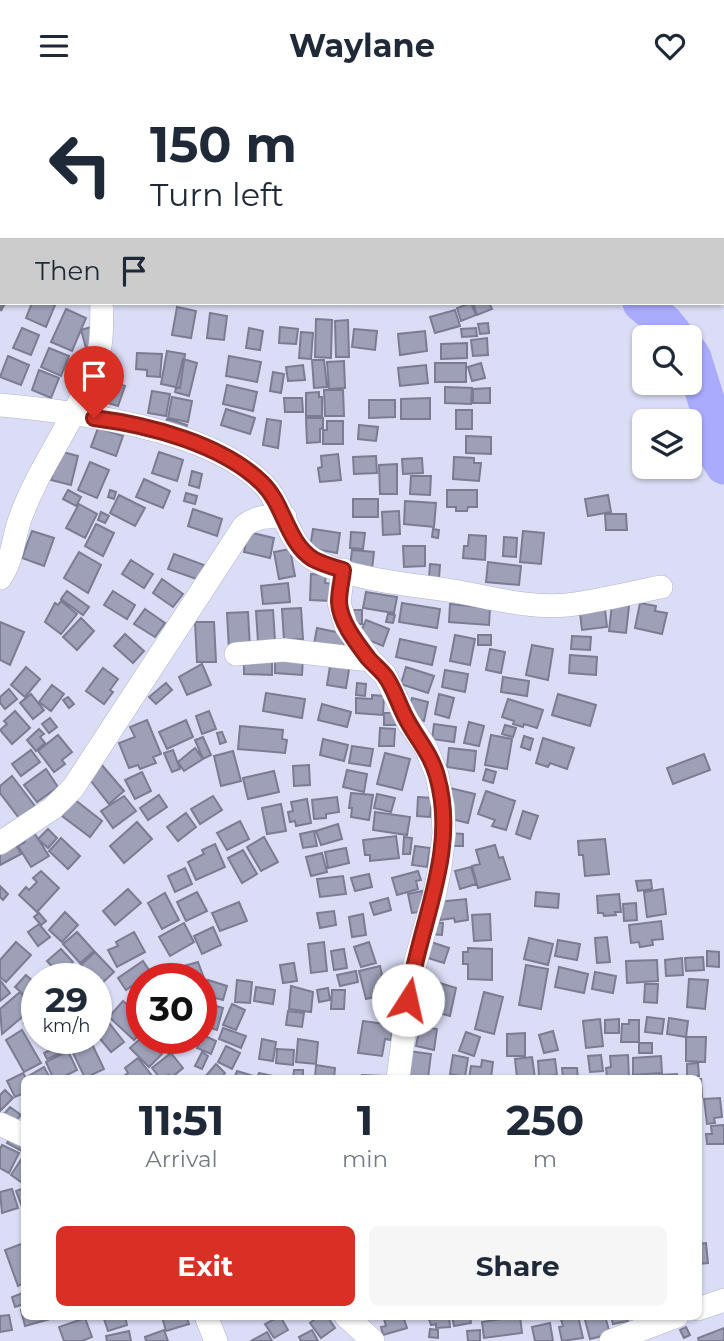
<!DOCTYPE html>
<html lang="en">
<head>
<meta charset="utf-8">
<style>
  body { margin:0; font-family:Montserrat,sans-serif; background:#f6f6f7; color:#1f2937; height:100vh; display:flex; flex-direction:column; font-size:26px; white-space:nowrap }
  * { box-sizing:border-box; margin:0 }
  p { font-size:23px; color:#747a83 }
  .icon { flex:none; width:38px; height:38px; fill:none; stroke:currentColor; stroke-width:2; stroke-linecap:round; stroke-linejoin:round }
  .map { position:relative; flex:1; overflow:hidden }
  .side { position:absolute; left:21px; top:984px; width:681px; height:245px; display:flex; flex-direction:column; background:#fff; border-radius:10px; box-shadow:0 2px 5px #0004 }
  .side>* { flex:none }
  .hud { position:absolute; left:0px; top:0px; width:724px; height:214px; box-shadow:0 2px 5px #0004; background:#fff; color:#1f2937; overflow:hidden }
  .tools { position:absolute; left:632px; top:234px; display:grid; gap:14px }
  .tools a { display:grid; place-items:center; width:70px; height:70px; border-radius:10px; background:#fff; box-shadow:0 2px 5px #0004; font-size:35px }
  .speed { position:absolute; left:21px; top:872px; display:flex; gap:14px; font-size:35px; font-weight:700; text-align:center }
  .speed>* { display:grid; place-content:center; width:91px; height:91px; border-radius:50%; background:#fff; box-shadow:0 2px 5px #0004; line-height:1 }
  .speed small { font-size:18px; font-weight:400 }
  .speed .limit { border:10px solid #d22; background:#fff; color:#111 }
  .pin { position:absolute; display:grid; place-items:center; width:60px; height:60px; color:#fff; margin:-72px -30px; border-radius:50% 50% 50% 0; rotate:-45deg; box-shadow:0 0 7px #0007 }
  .pin .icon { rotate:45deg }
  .me { position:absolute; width:77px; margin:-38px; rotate:10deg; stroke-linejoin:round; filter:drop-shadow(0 0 5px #0008) }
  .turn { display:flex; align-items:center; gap:24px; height:147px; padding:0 35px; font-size:32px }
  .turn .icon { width:91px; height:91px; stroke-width:2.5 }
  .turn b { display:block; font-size:49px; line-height:60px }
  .then { display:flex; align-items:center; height:66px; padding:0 35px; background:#0003; gap:14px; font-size:26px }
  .eta { display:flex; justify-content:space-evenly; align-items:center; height:119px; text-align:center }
  .eta b { font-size:42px; font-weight:700; line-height:49px }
  .button { display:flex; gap:14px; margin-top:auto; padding:14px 35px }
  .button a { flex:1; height:80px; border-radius:10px; background:#d93025; color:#fff; font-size:28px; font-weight:700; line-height:80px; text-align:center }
  .button a+a { background:#f6f6f7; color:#1f2937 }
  header { display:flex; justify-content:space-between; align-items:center; height:91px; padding:0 35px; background:#fff; font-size:32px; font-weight:700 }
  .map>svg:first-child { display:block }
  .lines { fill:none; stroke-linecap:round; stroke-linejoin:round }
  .river { stroke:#aaabfd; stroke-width:37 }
  .building { fill:#9ea0b8; stroke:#7b7c93; stroke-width:2 }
  .minor-casing { stroke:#b1b2cb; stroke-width:24 }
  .minor { stroke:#fff; stroke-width:23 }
  .route-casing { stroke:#8d1f18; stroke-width:18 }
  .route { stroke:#d93025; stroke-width:12 }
</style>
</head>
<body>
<header><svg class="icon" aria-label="menu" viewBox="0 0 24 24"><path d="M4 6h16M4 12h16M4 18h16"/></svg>Waylane<svg class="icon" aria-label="heart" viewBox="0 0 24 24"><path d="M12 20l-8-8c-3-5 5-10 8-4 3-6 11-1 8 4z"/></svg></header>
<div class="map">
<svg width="724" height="1250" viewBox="0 0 724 1250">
  <rect width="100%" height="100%" fill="#dbddf6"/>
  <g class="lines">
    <path class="river" d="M538,0L539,2
      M641,212L665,232L677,247
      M690,262L693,267L712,328L716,362L724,375"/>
  </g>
  <path class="building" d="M74,0H111V2H74Z
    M0,196L2,212H5L1,220Z
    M32,212H48L55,214L46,236L26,227Z
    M471,212L476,224L461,230L457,217Z
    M473,212H489L492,218L477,224Z
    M177,216L196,220L191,247L172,244Z
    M66,218L86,227L72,260L51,251Z
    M455,219L460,235L435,242L430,226Z
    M210,222L227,225L224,249L207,247Z
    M316,228L332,229L331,267L315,266Z
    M348,229L349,266H336L335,230Z
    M488,232L489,242L480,243L478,233Z
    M98,234L89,268L81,239Z
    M280,236L298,238L296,253L279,252Z
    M22,237L39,244L31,264L13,257Z
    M249,237L263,240L260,259L246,257Z
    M476,237L477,245L462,246L461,238Z
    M354,238L377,240L375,259L352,256Z
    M425,240L427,260L400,264L398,243Z
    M301,241L313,242L311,268L299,267Z
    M487,247L488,264L473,265L471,249Z
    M467,252V267L441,268V253Z
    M49,257L69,265L61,285L41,276Z
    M167,260L185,263L180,297L161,293Z
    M137,262L162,263L160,286L147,285V279L136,278Z
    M8,265L29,274L21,294L0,286Z
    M229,265L261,271L257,291L226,285Z
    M183,268L197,272L189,305L175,301Z
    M312,269H324L327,296L314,297Z
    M344,270L345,297L329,298L327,271Z
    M86,271L110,277L100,315L76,308Z
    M435,272H466V291H435Z
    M481,272L485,287L472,290L468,276Z
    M303,274L305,289L288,290L286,276Z
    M426,274L428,292L400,295L398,277Z
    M39,279L59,287L51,307L32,299Z
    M273,281L284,283L281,302L270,300Z
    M111,291L125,295L118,315L105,311Z
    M227,294L257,301L253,320L223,313Z
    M445,296L472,297L471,313L445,312Z
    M490,297V312H473V298Z
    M324,299H343L344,325H325Z
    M152,300L170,303L166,325L148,322Z
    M319,301V306H322V325H306V302Z
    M172,306L192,310L188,331L168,327Z
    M284,307H302L303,321H285Z
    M430,307V328H401V308Z
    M369,309H395V326L369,327Z
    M226,318L255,327L250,343L221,334Z
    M456,319H472V338H456Z
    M306,327H323V337L320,338V351L307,352Z
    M167,328L187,334L184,344L164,338Z
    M267,328L281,330L278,357L263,354Z
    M327,330H343V353H323V339H327Z
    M359,334L378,336L376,350L358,348Z
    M98,337L123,345L116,365L91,356Z
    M466,345L491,346V363L466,362Z
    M59,360L78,365L71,394L51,389Z
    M159,361L183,369L177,390L152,382Z
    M338,363L341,389L320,391L318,377L322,376L321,365Z
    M376,365L377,382L354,383L353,366Z
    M454,366L474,367V372H481L479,390L453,388Z
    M422,367L423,382L403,383L402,368Z
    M90,371L109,379L97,407L78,399Z
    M397,373V403H380L379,374Z
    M192,380L202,383L199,397L189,394Z
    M411,385H431L430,404L410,403Z
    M144,388L170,400L163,417L136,406Z
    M68,399L81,406L76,415L63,408Z
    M110,399L116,401L114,408L108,406Z
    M447,399H477V416H468L467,420H456V416H447Z
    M186,402L197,405L195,413L184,410Z
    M119,404L145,417L135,435L110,422Z
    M608,404L611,421L588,425L585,408Z
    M353,408H378V426H353Z
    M405,410L436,412L434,436L404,433Z
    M79,413L97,423L85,447L66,437Z
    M193,418L222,428L217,445L188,435Z
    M399,420L400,443L383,444L382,421Z
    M101,421L109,425L105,432L98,429Z
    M605,423H626L627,439H606Z
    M96,433L114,442L103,465L85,455Z
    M313,438L340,442L337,462L310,457Z
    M433,438L439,439L438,447L432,446Z
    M32,440L54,447L44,475L22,467Z
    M523,440L544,442L541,473L520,471Z
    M248,441L274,447L270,467L244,461Z
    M351,441L365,442L363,458L350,457Z
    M469,444L486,445L485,469L463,467L464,455H468Z
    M504,446L517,447L516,466L503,465Z
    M403,455H425V475L404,476Z
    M290,458L295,485L279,488L274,461Z
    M352,459L374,461L372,478L350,476Z
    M79,461L101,474L88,502L64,487Z
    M174,463L204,474L199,489L168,478Z
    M131,469L153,483L144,497L122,483Z
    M488,471L521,475L519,494L486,491Z
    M430,473L440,474L439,487H429Z
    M311,483L326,484L325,492L333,493L331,510L310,509Z
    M162,488L183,503L173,516L153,502Z
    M288,492L290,511L263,513L261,495Z
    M67,500L89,516L83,524L61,508Z
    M113,500L135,514L127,528L104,514Z
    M366,501L397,506L394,522L363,517Z
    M61,510L77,523L61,543L45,531L55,512L58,514Z
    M402,512L440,518L437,537L399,531Z
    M640,512L656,515L655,520L667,522L662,543L635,537Z
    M450,513L490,517L489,534L449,531Z
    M612,513L629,515L626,542L609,540Z
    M301,517L303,548L284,549L282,518Z
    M145,518L165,532L155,546L134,533Z
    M605,518L607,536L582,539L580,522Z
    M273,519L275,550L258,551L256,520Z
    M352,519H362V533H352Z
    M248,521L250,557L229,559L227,522Z
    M388,523L395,524L393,532L386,531Z
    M81,527L94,540L77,559L63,546Z
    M366,529L389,538L383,555L359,545Z
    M0,531L24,541L10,574L0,569Z
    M195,531H214L216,571H197Z
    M317,537L346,543L343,559L314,553Z
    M125,543L144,560L133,572L114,555Z
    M455,544L475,548L470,574L450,570Z
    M478,544H491V554H478Z
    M572,545L591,546L590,559L571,558Z
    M400,548L436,556L432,574L396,566Z
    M532,554L553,558L548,589L526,584Z
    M490,558L505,561L501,582L486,579Z
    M570,564L597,566L596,584L569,582Z
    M244,565L272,566V584L244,583Z
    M275,565L303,566L302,584L275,582Z
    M331,569L350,572L346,597L327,594Z
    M202,573L211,594L187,604L179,586Z
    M26,576L40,588L25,606L11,594Z
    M406,576L434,585L428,602L401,593Z
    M103,577L118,588L110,599L113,601L104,613L86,600Z
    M445,579L468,583L465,601L442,596Z
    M503,586L529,590L527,605L501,601Z
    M166,592L172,599L156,613L149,606Z
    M357,592L366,593L365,605L356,604Z
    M52,594L64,603L51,620L39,611Z
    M9,598L17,608L5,618L0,612V606Z
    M266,602L305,608L302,627L263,620Z
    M31,603L44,619L33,628L20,612Z
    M439,603L454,607L449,627L435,623Z
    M558,603L596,614L590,635L552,624Z
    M372,604L384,605L383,624L356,622V607L372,608Z
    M68,606L74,613L69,617L63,609Z
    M412,607L428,611L424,630L407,626Z
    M508,608L543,619L537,637L524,633L523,636L513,633L514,630L502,626Z
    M322,613L351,621L347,636L318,629Z
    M15,620L30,637L12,653L0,639L7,633L4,630Z
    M209,620L216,638L202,643L196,625Z
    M384,622H399V634H384Z
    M50,627L57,636L49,642L42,633Z
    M147,629L161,663L153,666L156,672L140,678L138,674L129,677L119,652L135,646L130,636Z
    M186,629L193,646L167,658L159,641Z
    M469,631L484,635L479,655L464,652Z
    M434,633L456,636L454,651L432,648Z
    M505,634L516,637L513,646L502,643Z
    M240,635L283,639L282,648L287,649L285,662L238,658Z
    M380,637L395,638L394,655H379Z
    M39,638L44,643L40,646L45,652L36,660L27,649Z
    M222,641L226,651L220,653L217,642Z
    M58,644L72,661L62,669L65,673L54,681L38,660Z
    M491,644L512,648L507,678L485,674Z
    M524,645L533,648L530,659L521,656Z
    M203,646L211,664L203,668L195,649Z
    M543,647L574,657L567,678L550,672L548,676L536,672Z
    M323,648L348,654L344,670L320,664Z
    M352,655L373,658L370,675L349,672Z
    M195,657L203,668L184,680L178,671Z
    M449,657L476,660L474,680L447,676Z
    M31,659L40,671L21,685L12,673Z
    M173,659L180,678L172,681L164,662Z
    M233,660L241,690L221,695L214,665Z
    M385,662L410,668L402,699L377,693Z
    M704,663L710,679L673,693L667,677Z
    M101,673L124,700L109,713L87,685Z
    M309,674L310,694L294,695L293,675Z
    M46,678L58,696L37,711L24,694Z
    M486,678L496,681L493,692L483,689Z
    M347,679L367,683L364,701L343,696Z
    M274,680L279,701L248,708L243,687Z
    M142,681L151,700L135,708L125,689Z
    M12,685L35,715L19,727L0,702V695Z
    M450,697L475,703L468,732L447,727Z
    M486,700L515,710L506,739L492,735L495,729L478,723Z
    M351,702L373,704L369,729L351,726L352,717H349Z
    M377,703L395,707L391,721L374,717Z
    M159,704L167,716L148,729L140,717Z
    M124,705L136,720L113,737L101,720Z
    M213,705L222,719L200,733L191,718Z
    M337,706L339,721L326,723V727L314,728L312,709Z
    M418,706L432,707L430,726L417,725Z
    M74,708L102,730L90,746L62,725Z
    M307,708L311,732L296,735L295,730L290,731L288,721L293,720L291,711Z
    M281,713L286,740L267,743L262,717Z
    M523,720L538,725L530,748L516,743Z
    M375,721L410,726L407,744L373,739Z
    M186,722L196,736L178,750L167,736Z
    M240,730L249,748L227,759L217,742Z
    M137,731L152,748L124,772L110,755Z
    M338,733L342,748L321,754L316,740Z
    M48,738L57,747L48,757L38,748Z
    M33,740L49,765L31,776L18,755L25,751L23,746Z
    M314,740L317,755L303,757L300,743Z
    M449,742L463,743V755H449Z
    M396,745L399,767L370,770V764H365L363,749Z
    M264,746L278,771L261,780L247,756Z
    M404,746L412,747L410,763H403Z
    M61,747L80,765L68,778L49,760Z
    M605,748L609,783L585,785L583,764H579L578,750Z
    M14,750L21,763L0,774V758Z
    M215,753L225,776L196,789L188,771L204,763L202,759Z
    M495,754L499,767L503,766L510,788L478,797L472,775L480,773L476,759Z
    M415,755L430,757L427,776L412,774Z
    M346,757L349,772L328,777L325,761Z
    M243,759L257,783L242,792L228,767Z
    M322,762L327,781L311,785L306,766Z
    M471,776L476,793L460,798L455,780Z
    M185,777L192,793L175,801L168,785Z
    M41,780L59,797L37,821L19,804L26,796L29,799L37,791L33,787Z
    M418,780L421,789L416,790L418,798L397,804L392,787Z
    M369,783L372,796L355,800L351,787Z
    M343,785L346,803L320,806L317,788Z
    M651,789L652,798L638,800L636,790Z
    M0,795L8,803L3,809L0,806Z
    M128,798L141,812L115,834L103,820Z
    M663,798L666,823L647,826L644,801Z
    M422,800L426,820L412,822L408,803Z
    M197,801L207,820L186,830L177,811Z
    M536,801L559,803L558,817L535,815Z
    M165,802L179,829L162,838L148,812Z
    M619,803L621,821H615L616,824L604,825L603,822H598L597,805Z
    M388,807L391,819L374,824L370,812Z
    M466,808L468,829L455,831L454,827L440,829L438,811Z
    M239,811L247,830L220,840L212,822Z
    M636,812L637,829L624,830L623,813Z
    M334,820L336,834L320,837L317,822Z
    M65,821L78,834L62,851L49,839Z
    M39,822L46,830L41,834L34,826Z
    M363,823L366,844L352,846L349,826Z
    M490,823L491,849L474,850L472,824Z
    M661,830L663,848L652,849L653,854L640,856L639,851L631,852L629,834Z
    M431,831L443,832L442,844L430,843Z
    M184,832L194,851L170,865L159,846Z
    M39,833L50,846L38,855L28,841Z
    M213,836L221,854L202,863L194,845Z
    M77,841L94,860L80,872L63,853Z
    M134,841L145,861L117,876L108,859L118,855L116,851Z
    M607,846L610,871L597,872L595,847Z
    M529,847L553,853L548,874L524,868Z
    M558,849L580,853L577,869L555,865Z
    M16,851L31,864L6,891L0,886V869Z
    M324,851L327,880L311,882L308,853Z
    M369,851L376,872L361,876L354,856Z
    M431,851L449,857L444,872L425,866Z
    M468,857L492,858V889L468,888V873H463V861H468Z
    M61,858L73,871L60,884L47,870Z
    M344,858L347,877L334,879L331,860Z
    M707,860L719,861V876L707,875Z
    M95,861L114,881L100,894L81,874Z
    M703,866L704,879L686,880L685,867Z
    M682,867L683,884L666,885L665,869Z
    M657,869L658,890L627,892L626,870Z
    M143,870L151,882L126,899L118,887Z
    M198,871L205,890L201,891V887H188L184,875Z
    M294,872L297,890L283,892L280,874Z
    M74,874L88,887H60Z
    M526,874L548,878L541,918L519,914Z
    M380,875L383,889L388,888L392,902L366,908L359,880Z
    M559,876L588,883L584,902L555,896Z
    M356,880L358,891L340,895L337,884Z
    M595,881L616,885L613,902L592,898Z
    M26,884L37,894V909L34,913L15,896Z
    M423,887L456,897L450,925L439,922L438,925L416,920Z
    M689,888L708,889L705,918L687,916Z
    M0,889L10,902L0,910Z
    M208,889L227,895L223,909L204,904Z
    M237,889L252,891L250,912L235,911Z
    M645,893H658L657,912L644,911Z
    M291,895L313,901L311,921L289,918Z
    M256,896L275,899L273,913L254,910Z
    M328,897L330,909L319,911L317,899Z
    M141,898L142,899V922L130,909Z
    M332,899H345L344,918H331Z
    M20,901L33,917L2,943L0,918Z
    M484,901L503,906L494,943L475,938Z
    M123,910L142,927V941L134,949L109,926Z
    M209,913L223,917L217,939L202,934Z
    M232,913L245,919L236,939L223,934Z
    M288,920L304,922L302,936L286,934Z
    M37,923V947H46L39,952L24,932Z
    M647,926L664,928L662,943L645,941Z
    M669,927L688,930L686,946L667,943Z
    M106,928L124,951L111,961L96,943V936Z
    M600,928L603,955L586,957L583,930Z
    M619,928V942H605V929Z
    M629,929H639V951H621L622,933H629Z
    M363,930L393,934L391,949L385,948L382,965L358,962Z
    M420,935L437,938L434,959L416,955Z
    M223,937L246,945L241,957L219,948Z
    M22,939L41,972L24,981L6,949Z
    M553,940L558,959L544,962L539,944Z
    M466,941L480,946L474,965L459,960Z
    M525,942V965H507V943Z
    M203,944L216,950L211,963L197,957Z
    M142,946L162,963L149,976L130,957Z
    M686,946H706L705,971L686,970Z
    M68,947H75L77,952L70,955Z
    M150,947H175L177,949L160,961Z
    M262,948L276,951L273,970L259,968Z
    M298,948L318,951L316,973L296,971Z
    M54,949L57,954L51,958L47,953Z
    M639,952H652V962H639Z
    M63,953L66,960L47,968L44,962Z
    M92,953L104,978L85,987L73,962Z
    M226,955L240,962L232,978L218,971Z
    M277,958L294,959L293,974L276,972Z
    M68,960L77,979L61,987H53L46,971Z
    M409,960L431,963L428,987L406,986Z
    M202,961L208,965L202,978L195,975Z
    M171,962L183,977L171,987L169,984L160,987L152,977Z
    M453,964L468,967L465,986L450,983Z
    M601,964L603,980L590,981L588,965Z
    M628,964L629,987H607L606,977L611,976L610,965Z
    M661,965L662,982L633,984V967Z
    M532,966L535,987H517L515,968Z
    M138,967L153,986L152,987H125L124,985L128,982L125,977Z
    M555,968L557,984L539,986L538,970Z
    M482,969L493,971L491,987H469L471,975L481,976Z
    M698,972L699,985L687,986V973Z
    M216,973L225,982L221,987H204Z
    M316,974L335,977L334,987H315Z
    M44,976L50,987H28L27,986Z
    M562,977H577L578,987H563Z
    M294,979H303V987H293Z
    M237,980L254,985L253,987H234Z
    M23,982L26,987L24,1002L15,1006L7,990Z
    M259,982L273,985V987H257Z
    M677,983V987H661L660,984Z
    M362,984L382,985V987H361Z
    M698,988H701L702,1006L698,1007Z
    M5,999L13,1007L0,1020V1004Z
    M720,1007L722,1026L714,1027L715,1032L707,1033L704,1008Z
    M10,1016L21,1024L14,1032L3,1024Z
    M724,1034V1053H707L706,1043H712L711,1035Z
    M12,1042L24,1054L22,1060L7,1052Z
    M2,1054L19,1062L9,1082L0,1077V1058Z
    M24,1064V1093L11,1084Z
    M24,1097V1121L16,1100Z
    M12,1098L18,1117L2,1122L0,1101Z
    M24,1152V1192L18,1195L5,1159Z
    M706,1152L708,1172L698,1173V1153Z
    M23,1202L24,1213L15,1216L12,1206Z
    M24,1218V1225H49L50,1228L25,1235L21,1219Z
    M9,1224L12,1239L0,1241V1225Z
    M103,1225H125L127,1234L108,1240Z
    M165,1225H186L189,1233L166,1240L162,1226Z
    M280,1225L288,1239L274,1247L265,1233Z
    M319,1225H327L335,1237L321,1247L310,1232Z
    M396,1225H403L407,1237L383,1244L381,1236L386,1235L384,1228Z
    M428,1225H449L450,1236L436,1237V1233L431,1234Z
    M452,1225H470L471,1232L454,1235Z
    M520,1225L522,1242L484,1247L482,1231Z
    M560,1225H578L583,1247L562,1250L559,1236L563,1235Z
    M584,1225H605L610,1243L590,1248Z
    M611,1225H627L628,1230L613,1233Z
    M85,1227L92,1246L82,1250H64L59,1236Z
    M550,1232L553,1250H535L532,1236Z
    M686,1236L690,1244L684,1247L680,1239Z
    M724,1237V1250H699L698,1247Z
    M430,1238L438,1239V1247L429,1246Z
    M164,1239L168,1250H146L145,1246Z
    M312,1239L318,1250H301L299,1246Z
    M480,1239V1250H468L467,1240Z
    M129,1240L131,1250H107L106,1245Z
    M267,1241L272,1250H251Z"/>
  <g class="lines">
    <defs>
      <path id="minor" d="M46,0L47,2
        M707,0L708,2
        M723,39L724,42
        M0,99H2
        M0,314C75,321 211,337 264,394C284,415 288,453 313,468C347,488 408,493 447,499C487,505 526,518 567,514C599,510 630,502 661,496
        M343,479L339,512L346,535L370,569L385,584L407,629L426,657L437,684L443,716L444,743L440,776L434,806L412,883L398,987
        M0,487C12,471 13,449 19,431C39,371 83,322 99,260C103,245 101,227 102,212
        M236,563L284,559L370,569
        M0,752L53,717L73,697L244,435C257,425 268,425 285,426
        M0,1033L24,1044
        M698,1218L724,1209
        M206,1225L216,1250
        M346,1225L373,1250
        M611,1250L677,1225"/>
    </defs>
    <use href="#minor" class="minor-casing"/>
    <use href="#minor" class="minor"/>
  </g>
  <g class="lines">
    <defs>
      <path id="route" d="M94,327C149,334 222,353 262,392C284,413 287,452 313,468C322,473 333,476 343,479C342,489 339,500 339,511C340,531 356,551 368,567C374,574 381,579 386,586C395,599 399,615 407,629C417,648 431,663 437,685C459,762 418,834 408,909"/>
    </defs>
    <use href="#route" class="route-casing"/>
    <use href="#route" class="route"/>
  </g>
</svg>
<div class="tools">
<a><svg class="icon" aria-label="search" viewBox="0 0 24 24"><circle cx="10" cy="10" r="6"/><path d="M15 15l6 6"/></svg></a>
<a><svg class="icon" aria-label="layers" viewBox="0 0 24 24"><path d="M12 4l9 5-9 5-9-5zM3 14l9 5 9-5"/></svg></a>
</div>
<div class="speed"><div>29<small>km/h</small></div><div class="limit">30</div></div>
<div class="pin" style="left:94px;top:327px;background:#d93025"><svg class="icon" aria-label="arrive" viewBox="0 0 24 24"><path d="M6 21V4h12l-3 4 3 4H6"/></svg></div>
<svg class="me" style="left:408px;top:909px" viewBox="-20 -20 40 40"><circle r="19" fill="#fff"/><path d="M0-13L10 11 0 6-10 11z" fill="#d93025"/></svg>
<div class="hud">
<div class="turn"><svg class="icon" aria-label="left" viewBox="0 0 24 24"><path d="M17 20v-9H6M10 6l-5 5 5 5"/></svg><div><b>150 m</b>Turn left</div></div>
<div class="then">Then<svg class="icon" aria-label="arrive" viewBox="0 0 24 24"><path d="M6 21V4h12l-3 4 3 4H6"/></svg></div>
</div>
<section class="side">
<div class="eta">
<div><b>11:51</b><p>Arrival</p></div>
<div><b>1</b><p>min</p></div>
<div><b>250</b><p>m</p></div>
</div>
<div class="button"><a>Exit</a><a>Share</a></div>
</section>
</div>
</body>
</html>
